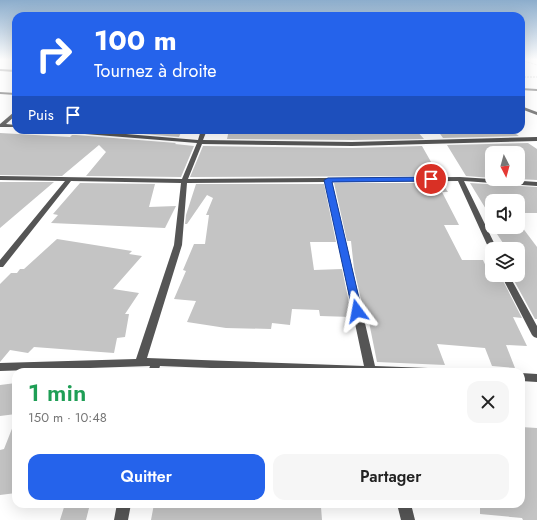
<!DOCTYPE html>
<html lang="fr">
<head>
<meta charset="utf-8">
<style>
  body { margin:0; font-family:Jost,sans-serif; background:#f6f6f6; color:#222; height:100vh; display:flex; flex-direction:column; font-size:15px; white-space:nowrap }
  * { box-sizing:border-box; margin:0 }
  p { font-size:13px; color:#767676 }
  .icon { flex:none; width:22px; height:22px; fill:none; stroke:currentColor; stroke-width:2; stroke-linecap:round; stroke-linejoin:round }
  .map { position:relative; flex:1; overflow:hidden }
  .drawer { position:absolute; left:12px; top:368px; width:513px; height:140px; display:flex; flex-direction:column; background:#fff; border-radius:12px; box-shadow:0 4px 16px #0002 }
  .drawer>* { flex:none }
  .guide { position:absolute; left:12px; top:12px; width:513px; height:122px; border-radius:12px; box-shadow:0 4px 16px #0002; background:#2563eb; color:#fff; overflow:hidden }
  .needle { width:26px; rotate:174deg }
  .fabs { position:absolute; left:485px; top:146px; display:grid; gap:8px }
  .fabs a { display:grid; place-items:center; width:40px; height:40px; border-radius:8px; background:#fff; box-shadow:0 4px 16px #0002; font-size:20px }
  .pin { position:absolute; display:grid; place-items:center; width:34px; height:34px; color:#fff; margin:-17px; border:2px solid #fff; border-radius:50%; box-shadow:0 1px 4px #0007 }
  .me { position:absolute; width:44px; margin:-22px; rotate:347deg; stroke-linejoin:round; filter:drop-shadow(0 0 3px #0008) }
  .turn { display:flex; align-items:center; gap:14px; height:84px; padding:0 16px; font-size:18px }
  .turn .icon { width:52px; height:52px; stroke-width:2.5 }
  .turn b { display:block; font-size:28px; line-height:34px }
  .then { display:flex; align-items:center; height:38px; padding:0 16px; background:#0003; gap:8px; font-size:15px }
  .round { display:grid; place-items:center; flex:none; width:42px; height:42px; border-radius:12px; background:#f6f6f6 }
  .summary { display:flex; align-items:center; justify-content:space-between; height:68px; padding:0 16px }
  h1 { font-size:24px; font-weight:600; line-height:30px; color:#1e9e55 }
  .primary-button { display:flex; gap:8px; margin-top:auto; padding:8px 16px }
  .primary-button a { flex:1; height:46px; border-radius:12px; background:#2563eb; color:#fff; font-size:16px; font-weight:600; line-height:46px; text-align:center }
  .primary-button a+a { background:#f6f6f6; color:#222 }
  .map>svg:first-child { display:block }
  .building { fill:#c4c4c4 }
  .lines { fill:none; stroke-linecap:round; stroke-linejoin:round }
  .path { stroke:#777; stroke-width:1; stroke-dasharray:0.5 1; stroke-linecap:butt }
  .minor { fill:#555; fill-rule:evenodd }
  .route { fill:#2563eb; stroke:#184099 }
</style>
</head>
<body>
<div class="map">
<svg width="537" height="520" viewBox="0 0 537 520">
  <rect width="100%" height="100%" fill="#fff"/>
  <path class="building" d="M96,130H182L179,137Z
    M229,130H416L424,139L352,140L227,139Z
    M451,130H510L519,136L443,138L438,131Z
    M0,133L70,137L72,135H76L176,143L175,144L194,146L181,177L86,176L106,152L99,145L62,176L0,175Z
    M528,143L537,149V180L518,179V153H492V178L466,176L447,145Z
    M203,146L352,148L422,146L439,176L190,177Z
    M0,182H54L0,228Z
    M80,183L155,184L149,207L176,206L165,228L51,223L58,215L53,214Z
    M334,183H442L448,192H442L459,225H444L462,260H483L490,275H500L522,318L513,317L527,346L506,345L515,368L492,366L485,348L437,344L445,365L377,362L368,317H365L354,269L351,241H347Z
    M470,183L537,187V213H518V201H492V219Z
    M196,184H324L336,242H310L314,270L342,269L352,317L320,316L319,310L292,309L290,325L272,323L271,329L226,328L187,322L196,301L174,299L186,271L183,270L194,244H205L209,215H206L213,198L207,195L187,224H185L186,215Z
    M497,227H522L537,247V319H535L511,275H518V249H507L497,234H501Z
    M57,239L132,251L129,254L142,256L113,289L139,293L125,314H129L125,337L117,338L114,353L34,347L28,353L10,350L0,362V284L11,273H17L20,269H24Z
    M16,383V414L0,416V385Z
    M15,421L16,493L0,495V450L4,449Z
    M521,427L537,428V520H523L522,518L480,514V504H521Z
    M65,504H90L86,520H60Z
    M154,504H270L321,507L322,520H151Z"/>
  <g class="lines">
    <path class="path" d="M521,60L537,65
      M521,77H537"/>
    <path class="minor" d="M0,69L16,70V72L0,71Z
      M521,88L537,89V91L521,90Z
      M0,92L16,93V95L0,94Z
      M521,106L537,112V115L521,109Z
      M14,112H16V115L6,124L16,125V127H0V124Z
      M57,130H78L198,140L201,130H207L203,140L352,142L537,137V141L352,146L202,144L188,179L460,177L537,182V186L464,181L497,249H492V251L489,249L458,181L332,182L375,366L428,368L432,369L433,372H318L160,366L158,372H148L150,366L0,371V363L136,359L174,245L181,183L71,181L3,267H0V260L65,181L0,180V176L182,179L197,143L60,132ZM325,182L364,366L147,358L182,245L187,183Z
      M501,275H509L537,326V338L534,337L532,335Z
      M521,373L537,374V382L521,381Z
      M117,504H131L128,520H114Z
      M397,504H411L415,520H401Z"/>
  </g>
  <linearGradient id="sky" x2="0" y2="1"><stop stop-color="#8cadcc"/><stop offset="0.45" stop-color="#fff"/><stop offset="1" stop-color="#fff" stop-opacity="0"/></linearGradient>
  <rect width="537" height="132" fill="url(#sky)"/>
  <path class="route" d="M431,177L433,178V181L332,182L362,311L361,313H353L324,180L328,178Z"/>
</svg>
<div class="fabs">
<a><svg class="needle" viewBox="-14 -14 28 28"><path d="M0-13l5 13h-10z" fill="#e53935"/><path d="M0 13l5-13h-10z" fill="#767676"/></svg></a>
<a><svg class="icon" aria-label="sound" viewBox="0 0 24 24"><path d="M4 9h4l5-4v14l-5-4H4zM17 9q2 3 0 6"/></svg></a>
<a><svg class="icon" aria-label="layers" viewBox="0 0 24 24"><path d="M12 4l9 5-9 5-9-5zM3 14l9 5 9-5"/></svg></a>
</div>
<div class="pin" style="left:431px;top:179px;background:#d93025"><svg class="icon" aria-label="arrive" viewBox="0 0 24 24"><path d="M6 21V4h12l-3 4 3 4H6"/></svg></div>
<svg class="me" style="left:357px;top:311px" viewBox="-20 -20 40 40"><path d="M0-17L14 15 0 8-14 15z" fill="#2563eb" stroke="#fff" stroke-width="4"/></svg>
<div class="guide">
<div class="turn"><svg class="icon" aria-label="right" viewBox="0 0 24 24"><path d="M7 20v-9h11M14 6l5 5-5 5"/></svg><div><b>100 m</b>Tournez à droite</div></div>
<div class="then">Puis<svg class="icon" aria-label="arrive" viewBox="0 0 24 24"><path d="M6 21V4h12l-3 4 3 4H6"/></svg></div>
</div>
<section class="drawer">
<div class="summary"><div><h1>1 min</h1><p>150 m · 10:48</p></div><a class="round"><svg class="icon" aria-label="close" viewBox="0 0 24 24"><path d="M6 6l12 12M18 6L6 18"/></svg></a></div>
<div class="primary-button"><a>Quitter</a><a>Partager</a></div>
</section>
</div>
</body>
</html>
